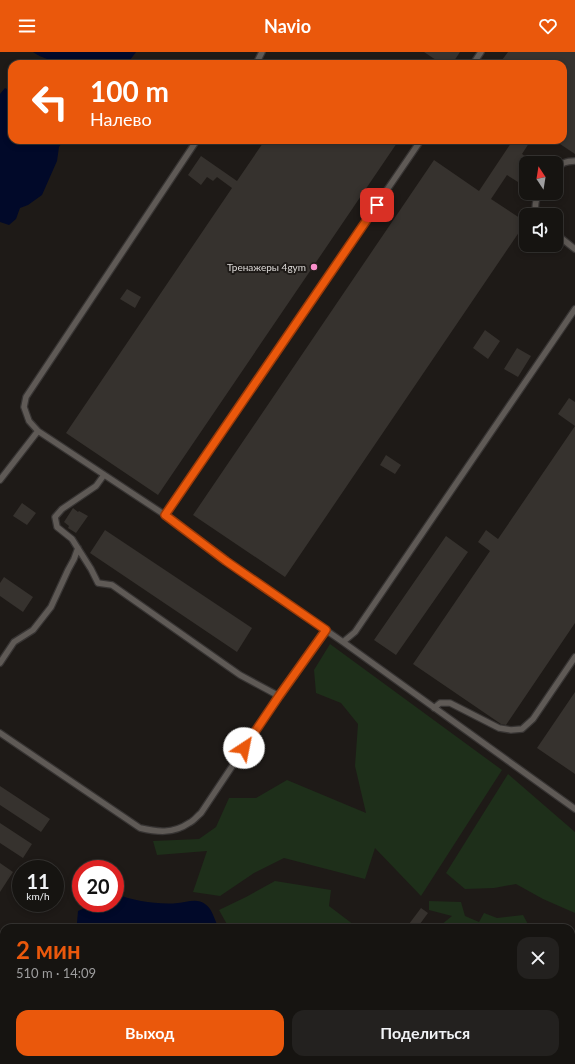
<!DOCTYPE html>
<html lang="ru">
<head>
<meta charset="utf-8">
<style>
  body { margin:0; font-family:Lato,sans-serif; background:#23211f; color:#f1f3f6; height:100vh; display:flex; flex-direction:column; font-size:15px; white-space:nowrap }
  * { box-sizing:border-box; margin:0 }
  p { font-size:13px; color:#9e9e9f }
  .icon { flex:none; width:22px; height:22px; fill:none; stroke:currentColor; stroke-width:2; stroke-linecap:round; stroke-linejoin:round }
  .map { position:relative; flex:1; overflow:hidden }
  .details { position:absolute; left:0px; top:872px; width:575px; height:140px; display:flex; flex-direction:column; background:#161411; border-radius:12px 12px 0 0; box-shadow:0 2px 6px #0003,0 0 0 1px #353331 }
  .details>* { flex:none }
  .top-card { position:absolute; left:8px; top:8px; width:559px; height:84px; border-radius:12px; box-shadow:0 2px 6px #0003,0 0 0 1px #353331; background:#ea580c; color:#fff; overflow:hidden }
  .needle { width:26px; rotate:348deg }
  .buttons { position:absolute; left:519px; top:104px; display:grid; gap:8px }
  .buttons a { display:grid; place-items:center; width:44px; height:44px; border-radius:8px; background:#161411; box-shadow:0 2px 6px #0003,0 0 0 1px #353331; font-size:20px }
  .speed { position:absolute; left:12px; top:808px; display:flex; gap:8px; font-size:20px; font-weight:700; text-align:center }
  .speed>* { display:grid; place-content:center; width:52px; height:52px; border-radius:50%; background:#161411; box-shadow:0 2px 6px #0003,0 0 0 1px #353331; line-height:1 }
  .speed small { font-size:10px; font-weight:400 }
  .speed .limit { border:6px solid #d22; background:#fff; color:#111 }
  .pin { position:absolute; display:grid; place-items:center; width:34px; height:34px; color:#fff; margin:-17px; border-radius:8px; box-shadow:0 2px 6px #0006 }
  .me { position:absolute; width:44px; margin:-22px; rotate:34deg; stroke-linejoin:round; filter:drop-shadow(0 0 3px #0008) }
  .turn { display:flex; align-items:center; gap:14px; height:84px; padding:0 16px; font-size:18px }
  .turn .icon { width:52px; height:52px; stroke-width:2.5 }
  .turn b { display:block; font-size:28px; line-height:34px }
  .round { display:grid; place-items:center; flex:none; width:42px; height:42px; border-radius:12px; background:#23211f }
  .head { display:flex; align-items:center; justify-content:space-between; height:68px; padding:0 16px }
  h1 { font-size:24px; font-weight:700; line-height:30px; color:#ea580c }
  .cta { display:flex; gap:8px; margin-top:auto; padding:8px 16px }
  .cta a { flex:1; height:46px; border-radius:12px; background:#ea580c; color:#fff; font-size:16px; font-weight:700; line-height:46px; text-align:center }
  .cta a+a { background:#23211f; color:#f1f3f6 }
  header { display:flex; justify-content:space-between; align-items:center; height:52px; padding:0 16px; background:#ea580c; color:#fff; font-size:18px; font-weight:700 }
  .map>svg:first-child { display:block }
  .green { fill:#1e2f1a }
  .water { fill:#010929 }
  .building { fill:#36322e }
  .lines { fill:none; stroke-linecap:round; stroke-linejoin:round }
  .lane-casing { stroke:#373433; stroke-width:8 }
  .lane { stroke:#5f5a56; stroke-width:5.5 }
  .route-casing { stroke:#983908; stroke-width:10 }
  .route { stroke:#ea580c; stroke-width:7 }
  .poi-dot { fill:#f98fca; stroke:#1e1a17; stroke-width:1.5 }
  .labels { text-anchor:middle; stroke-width:4; stroke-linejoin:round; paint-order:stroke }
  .poi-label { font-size:10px; fill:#dedbd9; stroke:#1e1a17; text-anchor:end }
</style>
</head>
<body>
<header><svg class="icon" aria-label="menu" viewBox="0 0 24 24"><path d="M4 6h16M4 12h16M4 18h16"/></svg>Navio<svg class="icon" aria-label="heart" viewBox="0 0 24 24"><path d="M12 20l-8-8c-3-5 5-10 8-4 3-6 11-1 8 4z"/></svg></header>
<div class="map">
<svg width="575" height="1012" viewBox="0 0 575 1012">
  <rect width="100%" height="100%" fill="#1e1a17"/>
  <path class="green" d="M330,592L502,718L421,844L375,796L365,827L284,806L254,821L220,844L193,840L207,799L157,803L153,789L199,787L216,775L229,746H256L287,728L366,761L355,714L358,672L341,651L316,641L314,618Z
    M508,722L575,780V861L543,847L516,832L494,836L465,837L446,821Z
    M275,829L331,838L329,854L358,876H229L219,858L246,845Z
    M429,849L461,850L465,864L479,870L484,861L497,866L523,863L530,876H441V873L452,864L429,858Z
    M575,946V1012H443L446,1008H571V947Z"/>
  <path class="water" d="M33,0H136L127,12H64C53,8 42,7 33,0Z
    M5,36L12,40V88H64L59,95L57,109L42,143L28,153L20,156L16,167L9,173L0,170V42Z
    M116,842C134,849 159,853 178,851C186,850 198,846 205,852C213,857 214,868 219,876H73L77,871L78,859L96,851H115V843Z
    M4,958V1008H327V1012H0V959Z"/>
  <path class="building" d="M424,0H460L452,12H442Z
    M508,0H575V102L554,88H563V12H499Z
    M265,88H399L158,443L66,381L232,136L217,125L213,129L207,125L201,133L188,123L201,104L237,129Z
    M513,88H531L522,102L536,111H526V135L507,123L491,147L526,170L285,525L193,463L434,108L479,139Z
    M127,237L141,245L135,256L120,247Z
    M485,278L500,289L488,307L473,296Z
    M517,296L531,304L518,325L504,317Z
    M569,346L575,350V374L558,362Z
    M575,374V571L506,673L501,672L413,612L490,499L478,490L486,478L498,487Z
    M386,403L401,413L395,422L380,413Z
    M22,451L36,461L27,473L13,464Z
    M73,456L78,460L79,459L88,464L76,481L68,476L69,474L64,470Z
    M105,478L252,576L237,600L90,501Z
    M446,484L468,500L396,603L374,588Z
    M4,525L33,545L23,560L0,544V531Z
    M575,640V722L537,696Z
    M0,734L50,767L41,780L0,753Z
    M0,771L32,792L23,806L0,791Z
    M0,811L13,820L0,840Z
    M421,856L428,861L417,876H406Z"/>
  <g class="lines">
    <defs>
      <path id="lane" d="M256,12L262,0
        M473,12L481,0
        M197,88L26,345L24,355L29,369L38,379L165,463L226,509L343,590L575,757
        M556,118C561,111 566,109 575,109
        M537,163C534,155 535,148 540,141
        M556,182L575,197
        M104,423L96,434L62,457L55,465L57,475L72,487L91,517L98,531L112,533L240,623L279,644
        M0,428L38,379
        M165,463L421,88
        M343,590L355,580L575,257
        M0,611L14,590L33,578L51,555L68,518L74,507L78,496
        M434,656L440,651H450L499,676L511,678L522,677L533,667L575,605
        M0,681L140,776C157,780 173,782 189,771C194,769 197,764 201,761L279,644L326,579"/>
    </defs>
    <use href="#lane" class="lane-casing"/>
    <use href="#lane" class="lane"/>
  </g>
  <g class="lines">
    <defs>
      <path id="route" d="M244,696L279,644L326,578L226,509L165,463L377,153"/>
    </defs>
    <use href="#route" class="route-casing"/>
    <use href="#route" class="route"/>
  </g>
  <circle class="poi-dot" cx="314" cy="215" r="4"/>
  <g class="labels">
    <g class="poi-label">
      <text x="306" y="219">Тренажеры 4gym</text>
    </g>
  </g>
</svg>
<div class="buttons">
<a><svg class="needle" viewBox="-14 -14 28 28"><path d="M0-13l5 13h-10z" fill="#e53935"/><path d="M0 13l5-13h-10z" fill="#9e9e9f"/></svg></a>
<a><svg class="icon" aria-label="sound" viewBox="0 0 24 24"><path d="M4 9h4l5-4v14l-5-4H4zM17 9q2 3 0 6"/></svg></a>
</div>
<div class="speed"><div>11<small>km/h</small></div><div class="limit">20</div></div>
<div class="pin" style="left:377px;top:153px;background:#d93025"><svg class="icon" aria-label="arrive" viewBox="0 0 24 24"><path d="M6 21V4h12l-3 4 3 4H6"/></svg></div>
<svg class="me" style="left:244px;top:696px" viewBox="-20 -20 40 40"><circle r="19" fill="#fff"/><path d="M0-13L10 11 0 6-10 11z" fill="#ea580c"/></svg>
<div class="top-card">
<div class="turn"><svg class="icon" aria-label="left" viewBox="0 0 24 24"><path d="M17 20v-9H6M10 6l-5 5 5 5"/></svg><div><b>100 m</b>Налево</div></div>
</div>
<section class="details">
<div class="head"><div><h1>2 мин</h1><p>510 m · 14:09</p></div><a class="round"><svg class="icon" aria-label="close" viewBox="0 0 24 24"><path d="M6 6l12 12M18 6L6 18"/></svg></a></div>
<div class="cta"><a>Выход</a><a>Поделиться</a></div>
</section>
</div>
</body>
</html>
